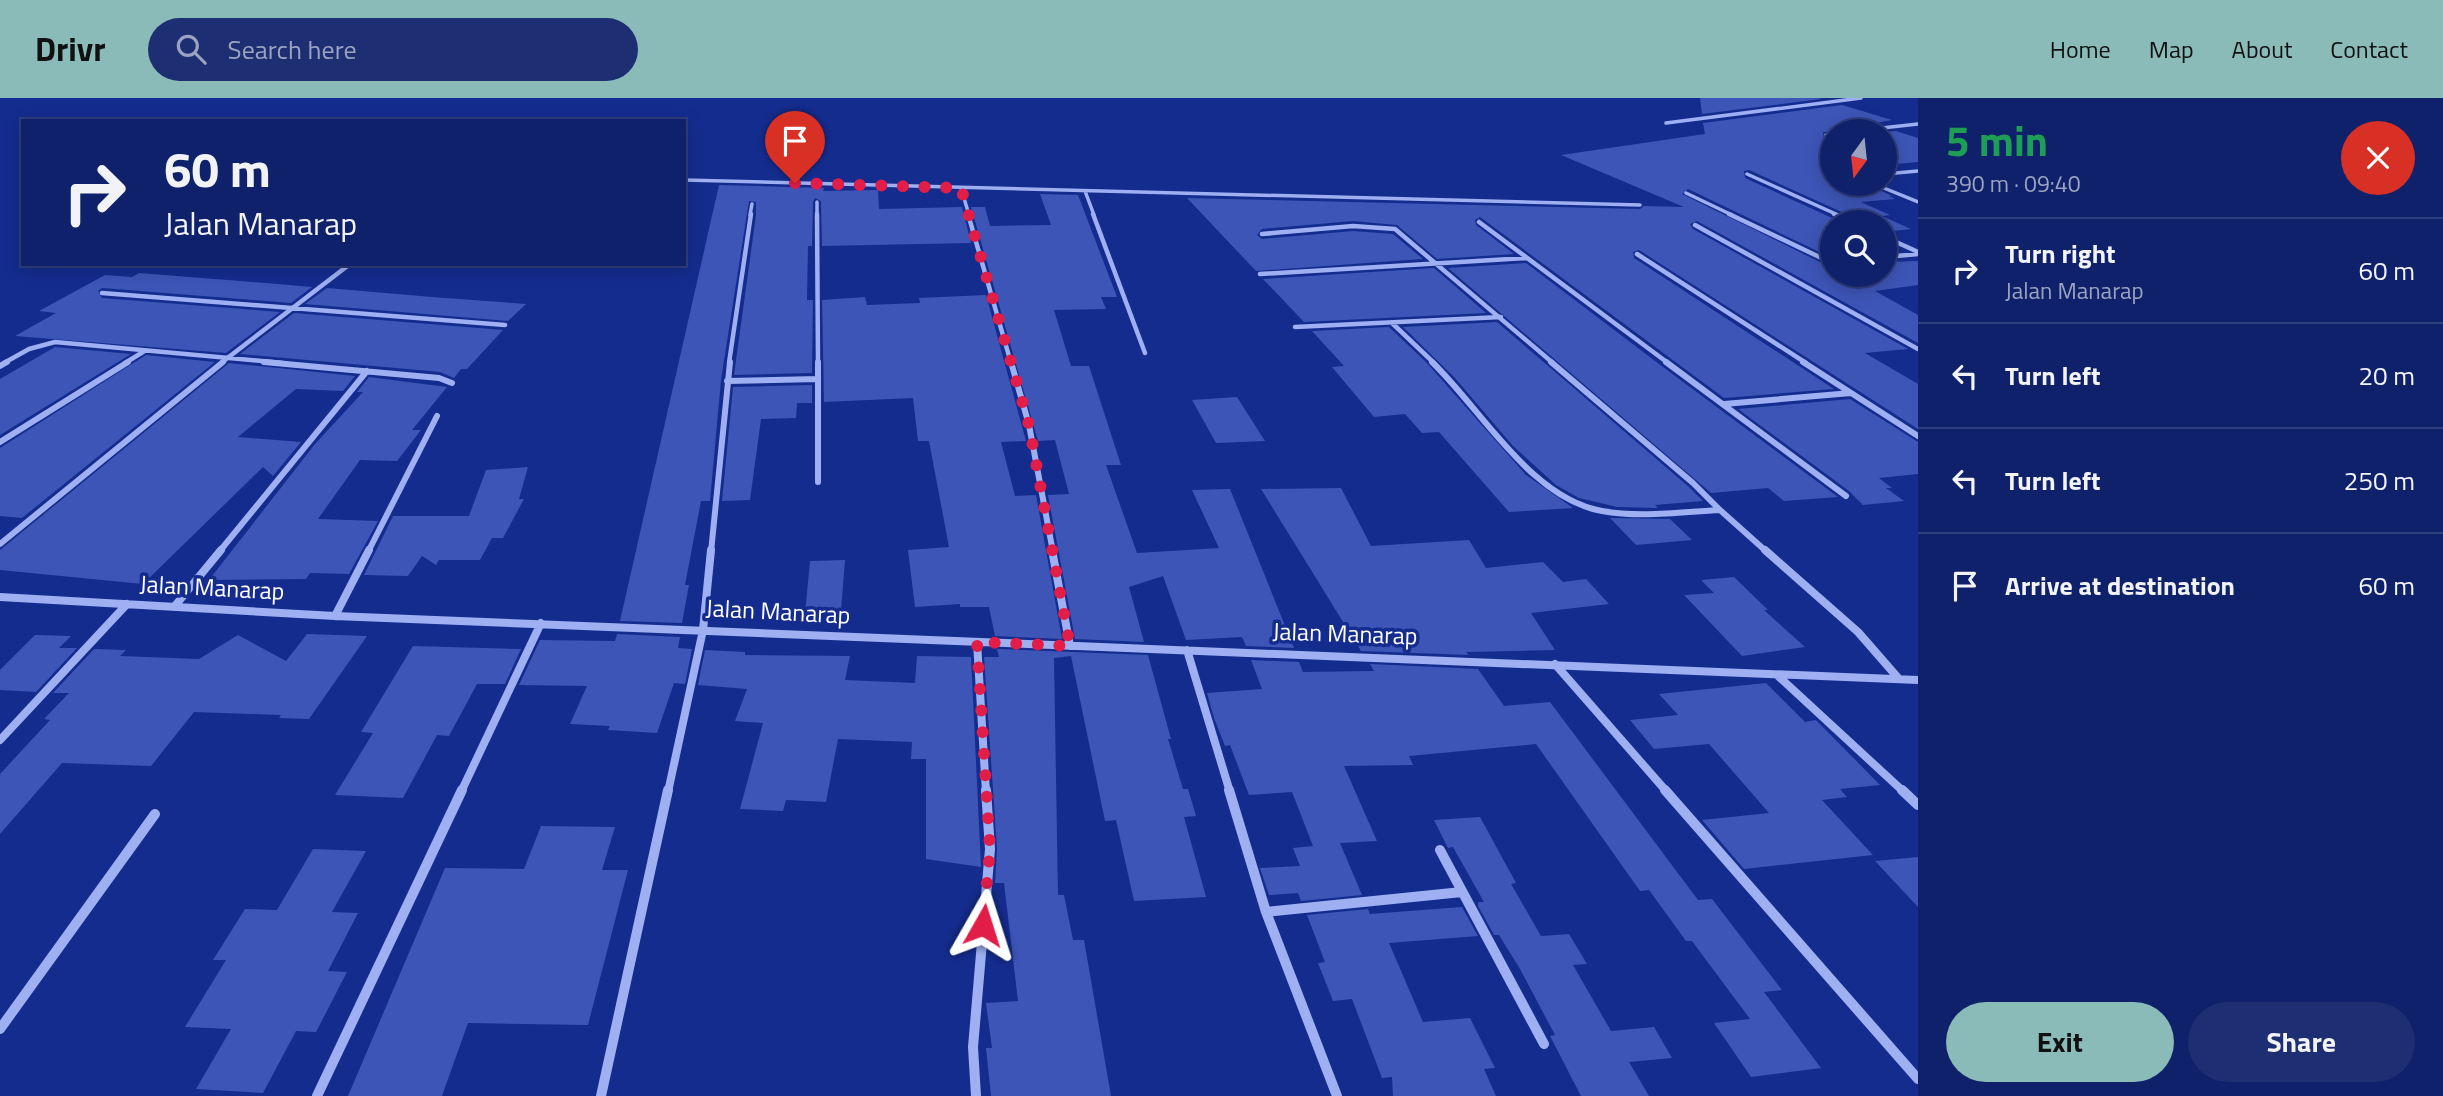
<!DOCTYPE html>
<html lang="en">
<head>
<meta charset="utf-8">
<style>
  body { margin:0; font-family:"Titillium Web",sans-serif; background:#1d2e72; color:#f1f3f6; height:100vh; display:flex; flex-direction:column; font-size:26px; white-space:nowrap }
  * { box-sizing:border-box; margin:0 }
  p { font-size:23px; color:#9ba3c1 }
  .icon { flex:none; width:38px; height:38px; fill:none; stroke:currentColor; stroke-width:2; stroke-linecap:round; stroke-linejoin:round }
  .map { position:relative; flex:1; overflow:hidden }
  .details { display:flex; flex-direction:column; background:#0f216a; width:525px }
  .details>* { flex:none }
  .banner { position:absolute; left:21px; top:21px; width:665px; height:147px; border-radius:0px; box-shadow:0 4px 18px #0003,0 0 0 2px #2f3e7e; background:#0f216a; color:#f1f3f6; overflow:hidden }
  .needle { width:46px; rotate:195deg }
  .tools { position:absolute; left:1820px; top:21px; display:grid; gap:14px }
  .tools a { display:grid; place-items:center; width:77px; height:77px; border-radius:50%; background:#0f216a; box-shadow:0 4px 18px #0003,0 0 0 2px #2f3e7e; font-size:35px }
  .pin { position:absolute; display:grid; place-items:center; width:60px; height:60px; color:#fff; margin:-72px -30px; border-radius:50% 50% 50% 0; rotate:-45deg; box-shadow:0 0 7px #0007 }
  .pin .icon { rotate:45deg }
  .me { position:absolute; width:77px; margin:-38px; rotate:6deg; stroke-linejoin:round; filter:drop-shadow(0 0 5px #0008) }
  .turn { display:flex; align-items:center; gap:24px; height:147px; padding:0 28px; font-size:32px }
  .turn .icon { width:91px; height:91px; stroke-width:2.5 }
  .turn b { display:block; font-size:49px; line-height:60px }
  .round { display:grid; place-items:center; flex:none; width:74px; height:74px; border-radius:37px; background:#1d2e72 }
  .headline { display:flex; align-items:center; justify-content:space-between; height:119px; padding:0 28px }
  h1 { font-size:42px; font-weight:700; line-height:52px; color:#1e9e55 }
  .cta { display:flex; gap:14px; margin-top:auto; padding:14px 28px }
  .cta a { flex:1; height:80px; border-radius:42px; background:#8bbbb9; color:#111; font-size:28px; font-weight:700; line-height:80px; text-align:center }
  .cta a+a { background:#1d2e72; color:#f1f3f6 }
  ul { padding:0; list-style:none }
  li { display:flex; align-items:center; gap:21px; height:105px; padding:0 28px; border-top:2px solid #2f3e7e }
  li div { flex:1 }
  li b { display:block; font-size:26px }
  li em { font-style:normal }
  header { display:flex; align-items:center; gap:42px; box-sizing:border-box; height:98px; padding:0 35px; background:#8bbbb9; color:#111 }
  header strong { font-size:33px }
  nav { display:flex; gap:38px; margin-inline-start:auto; font-size:24px }
  .search { width:490px; height:63px; background:#1d2e72; display:flex; align-items:center; gap:18px; box-sizing:border-box; padding:0 24px; border-radius:38px; color:#9ba3c1; font-size:26px }
  main { display:flex; flex:1; min-height:0 }
  .map>svg:first-child { display:block }
  .building { fill:#3d55b7 }
  .lines { fill:none; stroke-linecap:round; stroke-linejoin:round }
  .minor-far4 { stroke:#9eb0f1; stroke-width:3.5 }
  .minor-far3 { stroke:#9eb0f1; stroke-width:4.5 }
  .minor-far2 { stroke:#9eb0f1; stroke-width:6 }
  .minor-far1 { stroke:#9eb0f1; stroke-width:8 }
  .minor { stroke:#9eb0f1; stroke-width:10 }
  .route { stroke:#e11d48; stroke-width:12; stroke-dasharray:0 21.6 }
  .labels { text-anchor:middle; stroke-width:7; stroke-linejoin:round; paint-order:stroke }
  .street-label { font-size:24px; fill:#fff; stroke:#142c8e }
</style>
</head>
<body>
<header>
<strong>Drivr</strong>
<div class="search"><svg class="icon" aria-label="search" viewBox="0 0 24 24"><circle cx="10" cy="10" r="6"/><path d="M15 15l6 6"/></svg>Search here</div>
<nav><a>Home</a><a>Map</a><a>About</a><a>Contact</a></nav>
</header>
<main>
<div class="map">
<svg width="1918" height="998" viewBox="0 0 1918 998">
  <rect width="100%" height="100%" fill="#142c8e"/>
  <path class="building" d="M1700,0H1819L1821,1L1702,16Z
    M1842,7L1892,22L1854,29L1851,33L1823,34L1824,41L1832,40V86H1867L1892,98H1889L1895,101L1861,104L1890,117L1882,118L1911,131L1885,134V124H1858L1855,120L1749,72L1744,73L1745,80L1841,124H1832V160L1688,91L1682,96L1832,170V177H1885V164L1918,163V187L1875,193L1918,217V245L1697,123L1690,126L1693,131L1908,251L1865,255L1918,286V331L1639,152L1633,154L1634,160L1834,291L1724,300L1480,119L1475,122L1476,127L1514,156L1437,161L1397,127L1353,123L1262,131L1257,137L1262,141L1353,133L1393,136L1423,161L1256,173L1187,100L1640,111L1644,108L1684,109L1561,57L1705,36L1703,25Z
    M1896,33L1918,40V64L1885,67V34Z
    M719,87L824,90L823,93L878,92L879,111L962,109L971,145L822,148L821,103L815,100L813,104L812,148H808L807,202H813L812,275L734,277L756,117V104L749,103L721,282L710,403H701L685,487H689L682,525L620,523Z
    M1040,96L1078,97L1117,199H1101L1106,211L1054,212L1071,268H1089L1121,367H1106L1137,455L1219,450L1192,392L1230,391L1294,550L1246,548L1242,539L1186,542L1163,478L1129,489L1144,544L1075,541L1048,397L1069,396L1055,342L1038,343L971,109H985L990,128L1051,127Z
    M1526,165L1663,269L1838,399L1784,403L1768,390L1711,395L1448,170Z
    M1434,170L1486,215L1304,224L1263,181Z
    M139,175L278,186L312,189L291,205L102,190L98,193L102,200L280,214L226,255L15,238L56,215L39,213L105,177L132,179Z
    M327,190L432,199L526,206L508,223L305,206Z
    M986,197L1026,343L1001,344L1015,398L1036,397L1062,541L995,538L989,509H960V506L915,509L908,452L949,449L929,343H918L913,300L824,304L822,202L865,199L867,207L920,205L919,200Z
    M294,215L503,232L467,271H461L454,280L440,274L240,256Z
    M1497,224L1689,389L1703,403L1655,407L1658,410L1617,409L1579,400L1556,387L1513,348L1455,280L1403,229Z
    M1389,229L1426,264L1526,377L1573,410L1509,414L1439,334L1422,335L1405,316L1374,319L1332,269L1344,268L1312,233Z
    M55,249L131,256L0,337V281Z
    M146,257L215,264L22,420L0,418V350Z
    M229,265L355,278L343,293L296,291L238,339L301,344L273,378L263,369L143,486L0,472V452Z
    M369,279L447,289L412,332H421L397,363L360,362L318,421L378,423L349,476L310,475L306,481L209,482L315,346L363,294H357Z
    M812,287V305H797L796,320L761,321L750,402L722,403L733,289Z
    M1237,299L1265,343L1216,345L1192,302Z
    M1850,301L1918,344V376L1879,380L1892,390H1886L1904,403L1863,407L1849,393L1738,311Z
    M528,369L519,401H524L503,440H492L480,462H439L436,467L422,458L408,478L364,477L393,418H469L486,372Z
    M1341,390L1371,448L1469,442L1486,470L1543,464L1563,484L1586,481L1609,506L1531,515L1555,552L1466,554L1469,557L1361,553L1261,391Z
    M1610,420L1670,421L1692,442L1636,447Z
    M845,462L841,514L805,516L810,463Z
    M1734,479L1768,512H1764L1805,549L1742,558L1684,497L1714,495L1701,482Z
    M307,536L367,538L309,621L279,620L281,617L194,614L151,668L62,665L0,736V676L50,622L44,621L69,595H53L94,551L126,552L120,558L199,561L238,537L286,563Z
    M617,536L680,539L678,550L692,551L685,586L674,585L657,635L608,632L610,628L570,626L587,588L519,587L540,542L615,543Z
    M35,537L71,538L59,550H77L36,594L0,592V572Z
    M413,548L521,551L505,586H477L449,638L437,637L403,700L335,697L373,635L361,634Z
    M997,551L1148,557L1171,641H1168L1183,691H1188L1196,718L1184,719L1206,799L1134,803L1116,722L1105,723L1071,558L1054,560L1058,797H1064L1073,842H1084L1111,998H991L986,950H992L986,905L1018,903L1004,785H995L997,751L984,559H999Z
    M705,552L745,554V557L850,558L845,582L915,585L917,558L971,559L981,769L926,761V661H911L912,644L838,641L826,704L786,702L783,713L740,711L763,625L735,623L747,591L698,587Z
    M1251,562L1299,564L1303,574L1374,573L1370,566L1478,571L1504,608L1550,604L1698,802L1712,801L1782,892L1764,894L1821,970L1751,979L1714,925L1750,921L1692,843H1686L1649,792L1640,793L1536,646L1409,658L1413,667L1344,668L1377,743L1340,745L1362,797L1301,803L1298,795L1269,797L1260,770L1300,768L1293,750L1313,748L1292,694L1249,697L1230,647L1225,648L1214,620L1207,595L1262,591Z
    M1766,585L1805,624L1816,622L1880,687L1840,691L1847,699L1822,702L1873,757L1744,771L1702,722L1769,715L1709,646L1654,651L1630,622L1678,617L1659,596Z
    M1480,719L1516,785L1511,786L1541,838L1569,836L1587,866L1573,867L1611,933L1654,929L1672,960L1629,964L1649,998H1581L1550,938L1555,937L1520,871L1499,837H1494L1478,808V804H1484L1453,749L1448,750L1434,722Z
    M541,728L615,729L602,772H628L588,927L468,925L442,998H348L445,770L524,771Z
    M313,751L366,753L332,814L358,815L328,873L347,874L316,934L296,933L263,995L196,991L231,931L185,929L226,862H213L245,811L277,812Z
    M1918,759V809L1875,763Z
    M1462,809L1478,838L1389,845L1423,924L1470,920L1495,970L1484,971L1496,998H1393L1392,979L1382,980L1352,901L1333,903L1318,865L1325,864L1307,817L1368,811L1370,816Z"/>
  <g class="lines">
    <path class="minor-far4" d="M1666,25L1861,0
      M1855,33L1918,26
      M1826,37L1832,36
      M1747,76L1838,117
      M1885,76L1918,73
      M684,82L1640,107
      M1874,86L1918,104
      M961,90L969,117
      M1085,93L1094,117
      M1686,95L1732,117
      M817,104V117
      M750,117L752,106"/>
    <path class="minor-far3" d="M817,116L818,265
      M968,116L1011,265
      M1093,116L1145,255
      M1729,116L1832,165
      M1834,116L1853,124
      M1479,124L1668,265
      M1695,127L1918,251
      M1262,136L1353,128L1395,131L1553,265
      M1885,139L1918,154
      M1637,156L1806,265
      M1885,159L1918,156
      M1260,176L1527,160
      M102,195L505,227
      M1392,225L1434,265
      M1295,229L1501,219
      M4,265L29,251L55,244L283,265
      M125,265L143,254
      M221,265L350,166
      M729,265L751,116"/>
    <path class="minor-far2" d="M264,264L439,280L452,285
      M818,264V384
      M1011,264L1029,327L1053,454
      M1432,264C1482,312 1531,401 1602,413C1641,420 1681,414 1720,412L1767,454
      M1551,264L1693,385L1720,412
      M1666,264L1846,398
      M1803,264L1918,338
      M0,268L7,264
      M727,283L818,281
      M1724,306L1851,295
      M0,344L128,264
      M0,446L223,264
      M219,454L367,273
      M368,454L437,318
      M711,454L730,264"/>
    <path class="minor-far1" d="M1052,452L1070,548
      M1765,452L1858,534L1899,581
      M0,499L335,518L1918,582
      M174,509L221,452
      M335,518L369,452
      M977,544L986,694
      M1187,552L1230,694
      M1555,566L1667,694
      M1777,577L1904,694
      M0,642L127,506
      M461,694L541,525
      M668,694L703,532L711,452"/>
    <path class="minor" d="M1229,692L1266,814L1337,998
      M1665,692L1918,981
      M1902,692L1918,707
      M1440,752L1544,946
      M1266,814L1462,794
      M0,931L155,716
      M317,998L462,692
      M601,998L668,692
      M976,998L973,949L990,751L986,692"/>
  </g>
  <g class="lines">
    <path class="route" d="M795,85L961,90L1029,327L1070,548L977,544L990,751L983,827"/>
  </g>
  <g class="labels">
    <g class="street-label">
      <text transform="translate(212 490) rotate(3)" y="8">Jalan Manarap</text>
      <text transform="translate(778 514) rotate(3)" y="8">Jalan Manarap</text>
      <text transform="translate(1345 536) rotate(2)" y="8">Jalan Manarap</text>
    </g>
  </g>
</svg>
<div class="tools">
<a><svg class="needle" viewBox="-14 -14 28 28"><path d="M0-13l5 13h-10z" fill="#e53935"/><path d="M0 13l5-13h-10z" fill="#9ba3c1"/></svg></a>
<a><svg class="icon" aria-label="search" viewBox="0 0 24 24"><circle cx="10" cy="10" r="6"/><path d="M15 15l6 6"/></svg></a>
</div>
<div class="pin" style="left:795px;top:85px;background:#d93025"><svg class="icon" aria-label="arrive" viewBox="0 0 24 24"><path d="M6 21V4h12l-3 4 3 4H6"/></svg></div>
<svg class="me" style="left:983px;top:827px" viewBox="-20 -20 40 40"><path d="M0-17L14 15 0 8-14 15z" fill="#e11d48" stroke="#fff" stroke-width="4"/></svg>
<div class="banner">
<div class="turn"><svg class="icon" aria-label="right" viewBox="0 0 24 24"><path d="M7 20v-9h11M14 6l5 5-5 5"/></svg><div><b>60 m</b>Jalan Manarap</div></div>
</div>
</div>
<section class="details">
<div class="headline"><div><h1>5 min</h1><p>390 m · 09:40</p></div><a class="round" style="background:#d93025;color:#fff"><svg class="icon" aria-label="close" viewBox="0 0 24 24"><path d="M6 6l12 12M18 6L6 18"/></svg></a></div>
<ul>
<li><svg class="icon" aria-label="right" viewBox="0 0 24 24"><path d="M7 20v-9h11M14 6l5 5-5 5"/></svg><div><b>Turn right</b><p>Jalan Manarap</p></div><em>60 m</em></li>
<li><svg class="icon" aria-label="left" viewBox="0 0 24 24"><path d="M17 20v-9H6M10 6l-5 5 5 5"/></svg><div><b>Turn left</b></div><em>20 m</em></li>
<li><svg class="icon" aria-label="left" viewBox="0 0 24 24"><path d="M17 20v-9H6M10 6l-5 5 5 5"/></svg><div><b>Turn left</b></div><em>250 m</em></li>
<li><svg class="icon" aria-label="arrive" viewBox="0 0 24 24"><path d="M6 21V4h12l-3 4 3 4H6"/></svg><div><b>Arrive at destination</b></div><em>60 m</em></li>
</ul>
<div class="cta"><a>Exit</a><a>Share</a></div>
</section>
</main>
</body>
</html>
